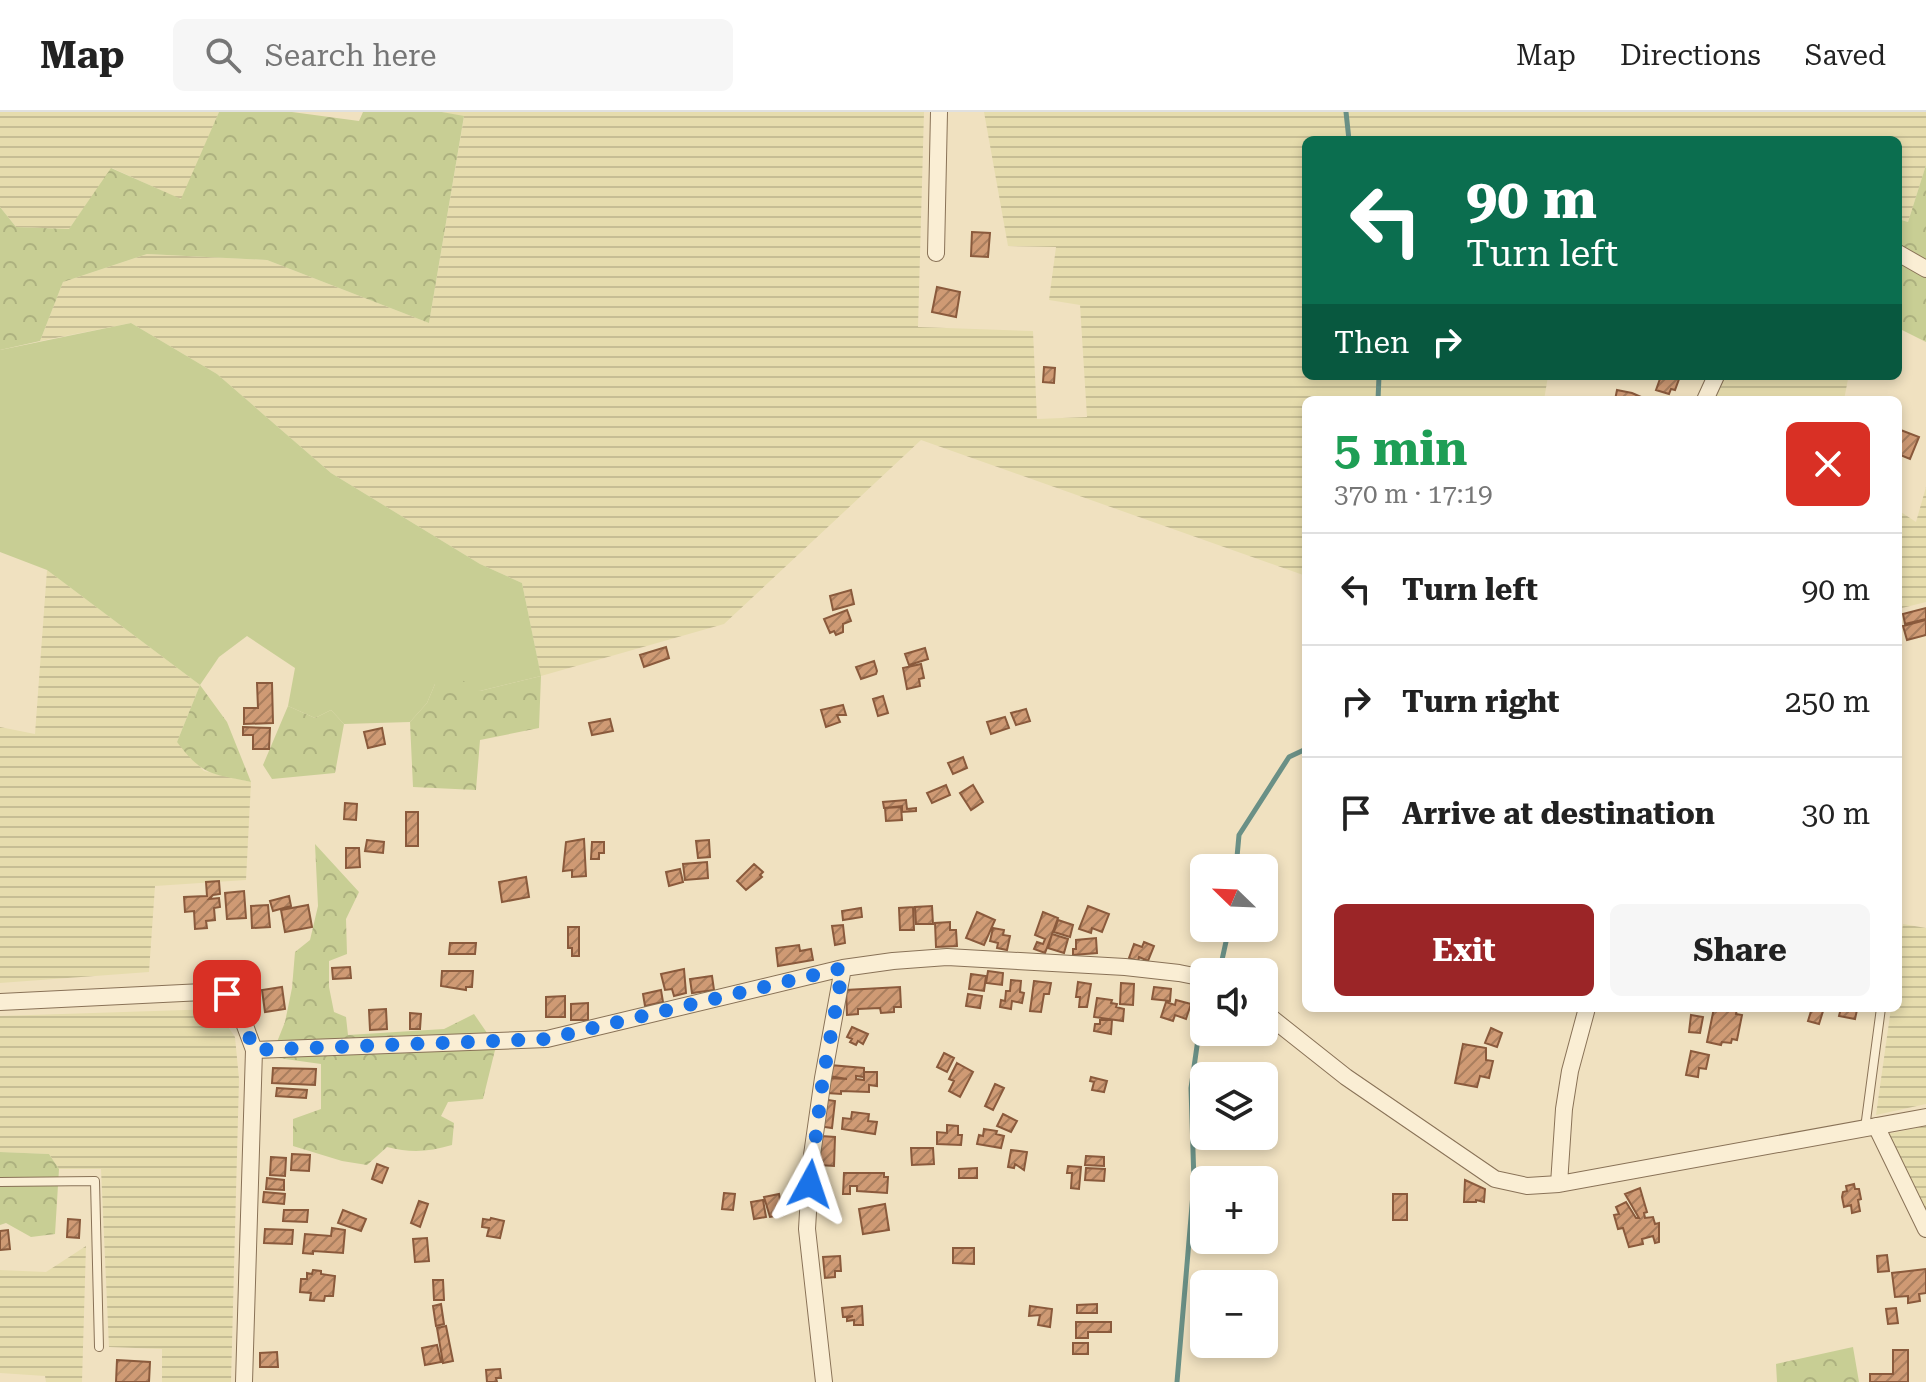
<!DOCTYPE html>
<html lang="en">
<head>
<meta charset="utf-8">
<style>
  body { margin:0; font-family:"Roboto Serif",serif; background:#f6f6f6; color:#222; height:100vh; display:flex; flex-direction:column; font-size:30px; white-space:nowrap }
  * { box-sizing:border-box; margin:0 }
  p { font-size:26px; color:#767676 }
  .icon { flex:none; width:44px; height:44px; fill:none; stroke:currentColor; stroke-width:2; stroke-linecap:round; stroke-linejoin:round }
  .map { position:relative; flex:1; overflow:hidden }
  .drawer { position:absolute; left:1302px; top:284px; width:600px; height:616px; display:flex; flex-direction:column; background:#fff; border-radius:12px; box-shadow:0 4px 12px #0003 }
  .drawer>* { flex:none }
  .guide { position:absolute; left:1302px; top:24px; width:600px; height:244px; border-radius:12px; box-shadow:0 4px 12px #0003; background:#0b6e4f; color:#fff; overflow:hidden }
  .needle { width:52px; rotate:293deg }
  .tools { position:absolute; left:1190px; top:742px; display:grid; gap:16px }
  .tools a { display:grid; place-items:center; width:88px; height:88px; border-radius:12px; background:#fff; box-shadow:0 4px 12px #0003; font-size:40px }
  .pin { position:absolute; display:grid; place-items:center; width:68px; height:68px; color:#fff; margin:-34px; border-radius:16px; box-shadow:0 4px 12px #0006 }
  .me { position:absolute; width:88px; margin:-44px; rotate:5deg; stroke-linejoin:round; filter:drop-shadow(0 0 6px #0008) }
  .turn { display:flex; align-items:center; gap:28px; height:168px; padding:0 32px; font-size:36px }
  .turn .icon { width:104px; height:104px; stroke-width:2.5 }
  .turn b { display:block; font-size:56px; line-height:68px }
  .then { display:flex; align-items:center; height:76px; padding:0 32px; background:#0003; gap:16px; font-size:30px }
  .round { display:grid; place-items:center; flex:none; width:84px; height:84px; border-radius:12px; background:#f6f6f6 }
  .head { display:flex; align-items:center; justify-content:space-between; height:136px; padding:0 32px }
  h1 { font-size:48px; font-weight:700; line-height:60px; color:#1e9e55 }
  .cta { display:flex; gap:16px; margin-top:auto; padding:16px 32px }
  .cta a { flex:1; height:92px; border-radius:12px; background:#9b2527; color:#fff; font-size:32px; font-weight:700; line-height:92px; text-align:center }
  .cta a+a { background:#f6f6f6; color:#222 }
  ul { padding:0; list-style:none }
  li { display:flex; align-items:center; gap:24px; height:112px; padding:0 32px; border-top:2px solid #e0e0e0 }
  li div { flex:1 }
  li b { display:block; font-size:30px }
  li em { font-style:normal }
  header { display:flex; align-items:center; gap:48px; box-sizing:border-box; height:112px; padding:0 40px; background:#fff; border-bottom:2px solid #e0e0e0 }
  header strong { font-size:38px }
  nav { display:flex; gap:44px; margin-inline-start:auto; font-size:28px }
  .search { width:560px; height:72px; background:#f6f6f6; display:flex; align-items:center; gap:20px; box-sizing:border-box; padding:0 28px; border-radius:12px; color:#767676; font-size:30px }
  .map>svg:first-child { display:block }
  .farmland { fill:url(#farmland-rules) }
  .grass { fill:#c8ce94 }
  .forest { fill:url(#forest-crowns) }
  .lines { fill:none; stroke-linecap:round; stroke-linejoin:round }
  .stream { stroke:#6a9086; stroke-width:5 }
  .building { fill:url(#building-hatch); stroke:#8a5a3c; stroke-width:2 }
  .lane-casing { stroke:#897257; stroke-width:10 }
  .street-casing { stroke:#897257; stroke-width:18 }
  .lane { stroke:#faeed4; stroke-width:8 }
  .street { stroke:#faeed4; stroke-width:16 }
  .route { stroke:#1a73e8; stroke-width:14; stroke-dasharray:0 25.2 }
</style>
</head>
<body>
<header>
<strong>Map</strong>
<div class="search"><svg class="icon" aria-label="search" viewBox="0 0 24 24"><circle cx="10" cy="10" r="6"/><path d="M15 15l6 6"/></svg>Search here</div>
<nav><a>Map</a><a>Directions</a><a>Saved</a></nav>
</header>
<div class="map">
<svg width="1926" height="1270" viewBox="0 0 1926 1270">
  <defs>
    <pattern id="farmland-rules" width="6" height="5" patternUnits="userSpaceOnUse" patternTransform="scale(2)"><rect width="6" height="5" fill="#e6dcad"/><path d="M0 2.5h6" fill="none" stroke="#c6bd94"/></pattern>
    <pattern id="forest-crowns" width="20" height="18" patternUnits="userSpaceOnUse" patternTransform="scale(2)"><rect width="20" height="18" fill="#c8ce94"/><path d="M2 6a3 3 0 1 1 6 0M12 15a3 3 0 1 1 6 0" fill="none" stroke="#adb17f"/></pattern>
    <pattern id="building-hatch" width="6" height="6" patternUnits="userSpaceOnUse" patternTransform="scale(2)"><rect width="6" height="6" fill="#cf9a74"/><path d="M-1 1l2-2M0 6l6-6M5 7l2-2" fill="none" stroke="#a97e5e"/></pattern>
  </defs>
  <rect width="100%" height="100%" fill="#f0e1c0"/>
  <path class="farmland" d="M0,0H219L182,88L112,56L69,117L16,115L0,95Z
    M442,0H924L918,215L1033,219L1037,307L1087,305L1080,193L1049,188L1056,135L1008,134L984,0H1926V53L1908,110L1898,107V28H1306V264H1548L1544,288H1306V464L921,328L724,512L541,564L522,471L480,452L331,361L217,262L131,211L40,229L63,170L147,142L267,148L429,211L464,5Z
    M1723,264H1843L1848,267L1844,288H1713Z
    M1926,375V490L1898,497V398L1916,410Z
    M47,458L200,573L177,630L204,659L251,670L246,768L155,774L149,860L0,871V615L35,622Z
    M1903,812L1926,816V992L1876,1003L1891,896H1898V846Z
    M216,897L235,925L239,967L231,1270H162V1237L109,1235L101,1057H59L49,1042L0,1040V904Z
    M1926,1014V1099L1887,1022Z
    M86,1134L82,1270H46L45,1264L0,1261V1158L46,1160Z"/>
  <path class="grass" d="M131,211L217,262L331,361L480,452L522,471L541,564L480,579L435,572L427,591L410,610L344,612L331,598L315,606L288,594L295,556L247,524L219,545L200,573L47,458L0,440V238Z"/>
  <path class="forest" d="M219,0H292L359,9L363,0H442L464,4L429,211L267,148L147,142L63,170L40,229L0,238V95L16,115L69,117L111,56L181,87Z
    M1926,53V230L1898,216V107L1908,110Z
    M541,564L539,616L480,628L476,678L413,675L410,610L427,591L435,572L457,565L480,579Z
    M200,573L227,610L251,670C210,661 203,664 177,630Z
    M288,594L315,606L331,598L344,612L335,661L272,667L263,653Z
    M315,732L359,780L346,807L347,842L329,849V875L334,900L346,905L348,923L444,917L474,902L496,934L483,987L448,990L441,1004L454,1011L452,1033C428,1040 411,1041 387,1035L367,1053L342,1049L293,1034V1007L321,997V952L271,945L285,910L292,876L295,840L310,828L318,794Z
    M0,1040L49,1042L59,1057L55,1122L31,1125L6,1111L0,1113Z
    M1853,1235L1859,1270H1777L1776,1252Z"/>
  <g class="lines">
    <path class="stream" d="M1346,0L1349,28
      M1378,288L1379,264
      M1236,756L1239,723L1289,645L1306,637
      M1220,857L1229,816
      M1177,1270L1194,1070L1191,976L1204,885"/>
  </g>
  <path class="building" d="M972,120L990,121L988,145L971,144Z
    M937,175L960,180L956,205L932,200Z
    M1044,255L1055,256L1054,271L1043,270Z
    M1661,264H1675L1679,267L1675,278L1671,277L1669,282L1656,278Z
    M1617,278L1632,281L1648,288H1615Z
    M1898,317L1919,325L1910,347L1898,342Z
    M851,478L854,492L833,498L830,484Z
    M1926,496V507L1905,512L1903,502Z
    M847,498L851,509L843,512V520L836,523L834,519L830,521L824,507Z
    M1926,508V523L1907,528L1903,514Z
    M666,535L669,546L644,555L640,543Z
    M925,536L928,547L909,553L905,542Z
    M874,549L877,559L876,562L861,567L856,555Z
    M921,552L924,566L919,567L920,574L907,577L903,556Z
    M257,571H272L273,611L244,612V596H258Z
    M883,584L888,601L878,604L873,587Z
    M843,593L846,603H837L840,610L826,615L821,598Z
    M1026,597L1030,609L1016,613L1011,601Z
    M1005,605L1009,616L991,622L987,610Z
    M610,607L613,619L592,623L589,611Z
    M243,615L270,616L269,637H253V623H243Z
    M382,616L385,632L368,636L364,620Z
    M963,645L967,656L953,662L948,651Z
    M946,673L950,683L932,691L927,681Z
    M973,673L983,690L971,698L960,681Z
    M906,688L907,697L916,696V699L902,700V694L884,696L883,690Z
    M345,691L357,692L356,708L344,707Z
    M901,695L902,708L886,709L885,696Z
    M406,700H418V734H406Z
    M584,727L586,764L572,765V758L563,759L566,730Z
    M367,728L384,730L383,741L365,739Z
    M709,728L710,745L698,746L696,729Z
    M592,730H604V741H599V747H591Z
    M346,736H359L360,755L346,756Z
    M707,750L708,766L685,768L683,752Z
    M754,752L763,760L760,763L762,765L746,778L737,769Z
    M680,757L683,770L669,774L666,760Z
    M526,765L529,785L502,790L499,770Z
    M219,769L220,782L213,783L209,787L219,786L220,795L214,796L215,808L206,809L207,816L195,817L194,799L185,800L184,785L207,784L206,770Z
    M244,779L246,806L227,807L225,781Z
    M289,784L291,794L273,799L270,789Z
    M268,793L270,815L252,816L251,794Z
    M308,793L312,815L285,820L281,798Z
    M932,794L933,812H916L915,795Z
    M1088,794L1109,802L1102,820L1092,816L1091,821L1079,817Z
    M913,795L914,818H900L899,796Z
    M861,796L862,805L843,808L842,799Z
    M977,800L995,808L984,833L966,826Z
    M1043,800L1058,806L1045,841L1034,837L1037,830L1043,832L1045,827L1035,823Z
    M1058,808L1073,813L1070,825L1054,820Z
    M950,810V818H956L957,834L936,835L935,811Z
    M843,813L845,831L835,833L832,814Z
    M568,815H579V844H572V836H568Z
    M993,816L1004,818L1003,823L1010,824L1007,838L997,836L998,831L990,829Z
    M1052,822L1068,827L1064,841L1048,836Z
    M1096,826L1097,841L1073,843V837H1076V828Z
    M1144,830L1154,834L1148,849L1139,845L1138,850L1129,846L1134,832L1142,835Z
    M450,831H476L475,842H449Z
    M799,833L800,839L811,837L813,848L778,854L776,836Z
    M350,855L351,866L333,867L332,856Z
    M684,857L686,881L674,884L672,877L665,878L661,862Z
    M442,859H473L472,875H466V878L441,874Z
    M988,859L1003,861L1002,873L986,871Z
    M971,862L986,864L984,879L969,877Z
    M712,864L714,878L692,881L690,867Z
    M1011,868L1021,869L1020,880L1024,881L1022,891L1012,889L1011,897L1000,895L1001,888L1005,889L1006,879H1010Z
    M1034,869L1051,871L1049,882H1044L1041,900L1030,899Z
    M1078,870L1091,872L1087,895H1079L1080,885H1076Z
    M1121,871L1134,872L1133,893L1120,892Z
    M282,875L285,897L265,900L262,878Z
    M900,875L901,895H894V900L881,901L880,896L858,897V902L847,903L846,878Z
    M1154,875L1171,877L1170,889L1152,887Z
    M661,878L663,890L645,894L643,882Z
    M968,882L982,884L980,896L966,894Z
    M565,884V905H546V885Z
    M1097,886L1112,888L1111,891L1117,892L1116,895L1124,897L1123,909L1094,905Z
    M1176,888L1191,892L1186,907L1175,903L1173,909L1161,905L1166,890L1175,893Z
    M588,891V908H571V892Z
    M1714,896L1737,897L1736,902L1742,903L1737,928L1732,927L1731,931L1722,930L1721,933L1707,930Z
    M1812,896H1824L1819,912L1808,909Z
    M1841,896H1867L1866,899L1857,898L1855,907L1839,904Z
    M386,897L387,917L370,918L369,898Z
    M410,901L421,902L420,917H410Z
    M1691,903L1703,905L1700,921L1689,920Z
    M1100,908H1112L1111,922L1094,919L1095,912H1100Z
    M852,915L868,922L863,932L858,929L856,933L850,930L852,927L847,925Z
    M1491,916L1502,921L1497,935L1485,931Z
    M1463,932L1486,936V948L1493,949L1489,966L1480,964L1477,975L1455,971Z
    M1691,939L1709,943L1706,957L1699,956L1698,965L1686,963Z
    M944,941L954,946L947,960L937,955Z
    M957,951L973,960L960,985L949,979L954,969L949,967Z
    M830,953L864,956V965L856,964V967L864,968V960H877V974L869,973V980L841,979V982L827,981V966L847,967L829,964Z
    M273,956L316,957L315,973L272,971Z
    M1091,965L1107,969L1104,980L1092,978L1094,970L1090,969Z
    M995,972L1004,976L993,998L985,994Z
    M277,976L307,978L306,986L276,984Z
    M822,987L835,989L832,1016L818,1014Z
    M852,1000L869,1002L868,1009L877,1010L875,1022L842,1017L843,1006L851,1007Z
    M1003,1002L1017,1009L1011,1020L997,1014Z
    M947,1013L958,1014V1023H962L961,1033L937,1032V1020L947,1021Z
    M984,1017L997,1019L996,1022L1004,1024L1001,1036L977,1032L979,1023L983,1024Z
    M821,1024L835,1025L834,1054L819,1053Z
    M911,1036H933L934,1052L912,1053Z
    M1011,1038L1027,1040L1024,1058L1015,1052L1014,1056L1008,1055Z
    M292,1042L310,1043L309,1059L291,1058Z
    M1086,1044L1104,1045V1054L1085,1053Z
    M271,1045L286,1046L285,1064L270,1063Z
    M377,1052L388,1056L382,1071L372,1067Z
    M1068,1054L1081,1055L1079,1077L1071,1076L1072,1061H1067Z
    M977,1056V1066H959V1057Z
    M1086,1056L1105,1057L1104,1069L1085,1068Z
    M844,1061H884V1065H888L887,1081L857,1079V1074H850V1082H843Z
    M267,1066L284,1068V1078L266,1077Z
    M1465,1068L1485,1077L1484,1090L1476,1088V1090H1464Z
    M1854,1072L1855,1077H1859L1861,1087L1858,1088L1860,1099L1852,1101L1851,1093L1844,1095L1842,1085L1843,1080L1847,1079L1846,1074Z
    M1640,1076L1647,1100L1644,1101L1645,1106L1653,1105L1655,1112L1659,1111V1130L1655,1131L1653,1124L1642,1127L1643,1132L1629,1135L1623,1116L1618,1117L1614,1103L1619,1102L1616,1095L1626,1090L1636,1106H1639L1625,1082Z
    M264,1080L285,1082L284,1092L263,1090Z
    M724,1081L735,1082L733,1098L722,1097Z
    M779,1082L783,1103L770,1105L764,1085Z
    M1393,1082H1407V1108H1393Z
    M763,1088L766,1105L754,1107L751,1090Z
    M419,1089L428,1092L420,1115L411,1111Z
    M885,1092L889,1118L863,1122L859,1097Z
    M284,1098H308L307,1110L283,1109Z
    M343,1098L366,1107L361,1119L338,1111Z
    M491,1106L504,1109L500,1126L487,1124L489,1116L482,1115L483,1107L490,1108Z
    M68,1107L80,1108L79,1126L67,1125Z
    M332,1116L345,1118L343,1141L313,1139V1142L303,1141L305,1122L331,1124Z
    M265,1117L293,1118L292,1132L264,1131Z
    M8,1118L10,1137L0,1138V1119Z
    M427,1126L429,1149L415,1150L413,1127Z
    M953,1136H974V1152L953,1151Z
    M1887,1143L1889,1159L1878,1160L1877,1144Z
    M840,1144L841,1159H835V1165L825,1166L823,1145Z
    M1926,1157V1181L1919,1182L1920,1189L1908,1191V1184L1895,1185L1892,1161Z
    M313,1158L321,1159V1162L335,1164L333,1184H325L324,1189L310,1188L311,1181L300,1180L301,1167H307V1161L312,1162Z
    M433,1168H443L444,1188H434Z
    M441,1192L444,1212L436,1214L433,1194Z
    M1097,1192V1201H1077V1193Z
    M862,1194L863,1213H854V1208L847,1209V1206L853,1204L843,1205L842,1196Z
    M1030,1194L1052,1197L1050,1215L1038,1213L1040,1203L1029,1204Z
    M1896,1196L1898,1211L1888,1212L1886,1197Z
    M1076,1210H1111V1220H1088V1226H1076Z
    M446,1214L453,1249L443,1251L437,1216Z
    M1073,1231H1088V1242H1073Z
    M437,1233L441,1250L425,1253L422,1236Z
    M1893,1238H1908V1270H1870V1262H1893Z
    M277,1240L278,1255H260V1241Z
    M117,1248L150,1250L149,1270H116Z
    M500,1257L501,1266H496L497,1270H487L486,1258Z"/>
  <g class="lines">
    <defs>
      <path id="lane" d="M1865,1016L1881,896
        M0,1070L95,1069L99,1235"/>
      <path id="street" d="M936,141L939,0
        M1898,141L1926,157
        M1705,288L1716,264
        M0,890L203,880L227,882L237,892L254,938
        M1264,900L1346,965L1495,1067L1527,1074L1559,1072L1926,1005
        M1876,1014L1926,1117
        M1559,1072L1564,997L1570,959L1587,896
        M244,1270L254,938L547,927L843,856L893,849L947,845L1125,855L1179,861L1204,866
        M824,1270L807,1117L811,1050L823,966L843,856"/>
    </defs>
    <use href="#lane" class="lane-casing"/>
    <use href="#street" class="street-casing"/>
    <use href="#lane" class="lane"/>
    <use href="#street" class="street"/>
  </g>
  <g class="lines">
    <path class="route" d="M227,882L237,892L254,938L547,927L843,856L823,966L810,1072"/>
  </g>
</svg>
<div class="tools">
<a><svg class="needle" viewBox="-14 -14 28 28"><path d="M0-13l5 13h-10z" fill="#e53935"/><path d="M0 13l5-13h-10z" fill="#767676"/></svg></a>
<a><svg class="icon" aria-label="sound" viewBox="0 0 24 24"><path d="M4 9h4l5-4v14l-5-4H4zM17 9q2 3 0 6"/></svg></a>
<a><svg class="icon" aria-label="layers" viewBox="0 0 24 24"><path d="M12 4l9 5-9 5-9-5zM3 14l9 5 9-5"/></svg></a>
<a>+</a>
<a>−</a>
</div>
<div class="pin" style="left:227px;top:882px;background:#d93025"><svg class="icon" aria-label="arrive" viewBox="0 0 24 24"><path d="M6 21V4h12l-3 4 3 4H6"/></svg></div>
<svg class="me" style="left:810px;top:1072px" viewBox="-20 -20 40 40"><path d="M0-17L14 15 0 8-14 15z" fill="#1a73e8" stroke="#fff" stroke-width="4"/></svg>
<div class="guide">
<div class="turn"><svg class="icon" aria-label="left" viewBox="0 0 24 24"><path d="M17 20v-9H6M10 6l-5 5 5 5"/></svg><div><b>90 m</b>Turn left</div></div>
<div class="then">Then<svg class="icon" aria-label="right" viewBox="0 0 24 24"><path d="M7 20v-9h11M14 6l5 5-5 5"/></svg></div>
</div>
<section class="drawer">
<div class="head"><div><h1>5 min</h1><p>370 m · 17:19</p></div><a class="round" style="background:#d93025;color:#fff"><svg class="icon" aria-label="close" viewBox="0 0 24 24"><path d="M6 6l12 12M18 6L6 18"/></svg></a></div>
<ul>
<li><svg class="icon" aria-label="left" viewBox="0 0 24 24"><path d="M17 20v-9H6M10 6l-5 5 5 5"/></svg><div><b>Turn left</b></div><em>90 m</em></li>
<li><svg class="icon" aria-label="right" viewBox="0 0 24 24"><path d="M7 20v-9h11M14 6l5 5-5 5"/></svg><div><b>Turn right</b></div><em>250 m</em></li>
<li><svg class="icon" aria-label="arrive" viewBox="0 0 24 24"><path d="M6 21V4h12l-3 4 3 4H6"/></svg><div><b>Arrive at destination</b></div><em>30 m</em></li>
</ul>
<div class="cta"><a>Exit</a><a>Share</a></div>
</section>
</div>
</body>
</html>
